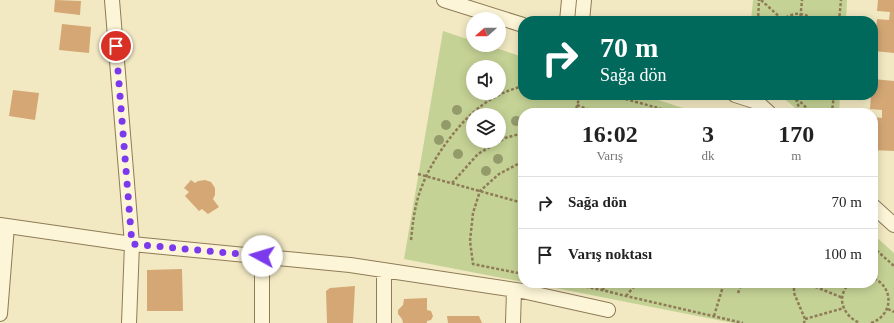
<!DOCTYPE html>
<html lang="tr">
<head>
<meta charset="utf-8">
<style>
  body { margin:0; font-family:"Times New Roman",serif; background:#f2f2f2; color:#222; height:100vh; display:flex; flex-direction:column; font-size:15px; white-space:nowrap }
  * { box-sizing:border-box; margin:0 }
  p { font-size:13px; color:#767676 }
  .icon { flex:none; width:22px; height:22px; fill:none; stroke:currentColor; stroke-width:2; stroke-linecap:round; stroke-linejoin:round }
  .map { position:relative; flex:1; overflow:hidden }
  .sheet { position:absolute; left:518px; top:108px; width:360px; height:180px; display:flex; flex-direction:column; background:#fff; border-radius:16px; box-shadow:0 2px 10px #0003 }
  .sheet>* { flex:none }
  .guide { position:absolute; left:518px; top:16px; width:360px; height:84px; border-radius:16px; box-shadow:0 2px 10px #0003; background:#00695c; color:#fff; overflow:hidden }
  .needle { width:26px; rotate:249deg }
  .tools { position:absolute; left:466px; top:12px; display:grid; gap:8px }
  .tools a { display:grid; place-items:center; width:40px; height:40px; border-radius:50%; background:#fff; box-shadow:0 2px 10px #0003; font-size:20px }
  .pin { position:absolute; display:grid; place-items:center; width:34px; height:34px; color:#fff; margin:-17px; border:2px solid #fff; border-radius:50%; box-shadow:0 1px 4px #0007 }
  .me { position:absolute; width:44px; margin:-22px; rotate:276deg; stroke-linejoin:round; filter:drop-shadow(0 0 3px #0008) }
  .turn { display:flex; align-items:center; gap:14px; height:84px; padding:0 16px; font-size:18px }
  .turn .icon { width:52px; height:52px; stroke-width:2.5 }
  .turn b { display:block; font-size:28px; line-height:34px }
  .eta { display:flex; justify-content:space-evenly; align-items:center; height:68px; text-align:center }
  .eta b { font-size:24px; font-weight:800; line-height:28px }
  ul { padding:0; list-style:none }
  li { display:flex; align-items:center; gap:12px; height:52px; padding:0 16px; border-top:1px solid #e0e0e0 }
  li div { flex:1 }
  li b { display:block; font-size:15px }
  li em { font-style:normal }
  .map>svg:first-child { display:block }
  .green { fill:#c4d295; fill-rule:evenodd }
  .building { fill:#d4a775 }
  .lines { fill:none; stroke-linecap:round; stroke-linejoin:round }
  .minor-casing { stroke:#8f7b57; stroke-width:16 }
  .path { stroke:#8f7b57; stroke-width:2.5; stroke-dasharray:3 2; stroke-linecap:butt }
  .minor { stroke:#fcf5d7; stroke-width:14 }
  .tree { fill:#949b6a }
  .route { stroke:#7c3aed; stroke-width:7; stroke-dasharray:0 12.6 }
</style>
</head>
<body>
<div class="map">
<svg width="894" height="323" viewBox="0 0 894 323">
  <rect width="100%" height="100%" fill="#f2e9c3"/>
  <path class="green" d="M753,0H847L846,21H751Z
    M443,31L473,41V45H487L523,57V95H642L699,113H523V282L404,259ZM473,67H499V93H473ZM473,115H499V141H473Z
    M780,95H840L839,113H801Z
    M873,234L894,253V323H733L530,283H873Z"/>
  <path class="building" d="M55,0L81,1L80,15L54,12Z
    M878,0H894V53L874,51L877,19L889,20L890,12L877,11Z
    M62,24L91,27L89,53L59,50Z
    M873,79L894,81V151L873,150V117L882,118V110L870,109L871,95H873Z
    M13,90L39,93L35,120L9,116Z
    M191,180L195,183L198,181L205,180L211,182L215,188V195L213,199L219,207L208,214L202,209L199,211L185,196L189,192L184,188Z
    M182,269L183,311H147V270Z
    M355,286L353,323H327L326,291L330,288Z
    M427,298V310L431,311L433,316L431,320L427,321V323H403L402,319L398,314V310L403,305L404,299Z
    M447,316H479L482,323H448Z"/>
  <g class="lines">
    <defs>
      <path id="minor" d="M112,0L132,244L129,323
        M444,0L523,25
        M567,21L569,0
        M582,21L584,0
        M735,95L757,102L769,113
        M873,206L894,225
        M0,225L132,244L350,265L522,291L608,310
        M262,256V323
        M384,270V323
        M0,314L7,226
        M513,323L514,290"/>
    </defs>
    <use href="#minor" class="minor-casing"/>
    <path class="path" d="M761,0L783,20
      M758,21L759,0
      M782,21C792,11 805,12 815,21
      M800,21L802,0
      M839,21L841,0
      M611,95L676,113
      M793,95L812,113
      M796,99L801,113
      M577,105L597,113
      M575,113L580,95
      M831,113L832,111L834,95
      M523,164H518L499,174L480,191L473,213L470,241L473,264L523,274
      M418,174L523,203
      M452,183L478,154L505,138L523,133
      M411,240C413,221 415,203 422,186C432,159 460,120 484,104C496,95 509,90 523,86
      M873,247L894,266
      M566,283L602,290L626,296L743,323
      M794,283V293L805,319L804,323
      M806,283L843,298
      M837,283L847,287
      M850,283C835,297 843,316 860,323
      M602,290L610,283
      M738,293L742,283
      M626,296L637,283
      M888,309L894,312
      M714,316L724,283
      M805,319L844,308
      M871,323C894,315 894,287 873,278"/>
    <use href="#minor" class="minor"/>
  </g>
  <g class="tree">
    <circle cx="457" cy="110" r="5"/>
    <circle cx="516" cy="121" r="5"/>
    <circle cx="446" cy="125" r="5"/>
    <circle cx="439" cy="140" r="5"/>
    <circle cx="458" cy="154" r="5"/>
    <circle cx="498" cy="159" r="5"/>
    <circle cx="486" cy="171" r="5"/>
  </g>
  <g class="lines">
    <path class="route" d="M116,46L132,244L262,256"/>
  </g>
</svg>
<div class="tools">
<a><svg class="needle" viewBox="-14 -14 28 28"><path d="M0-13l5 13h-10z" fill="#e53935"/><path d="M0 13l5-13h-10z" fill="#767676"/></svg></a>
<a><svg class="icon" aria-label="sound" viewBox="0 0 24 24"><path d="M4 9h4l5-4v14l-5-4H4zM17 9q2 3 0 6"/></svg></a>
<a><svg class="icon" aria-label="layers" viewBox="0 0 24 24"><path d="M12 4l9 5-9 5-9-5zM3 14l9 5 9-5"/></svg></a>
</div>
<div class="pin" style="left:116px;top:46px;background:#d93025"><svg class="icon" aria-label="arrive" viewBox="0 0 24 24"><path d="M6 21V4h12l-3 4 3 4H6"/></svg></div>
<svg class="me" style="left:262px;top:256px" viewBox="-20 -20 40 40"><circle r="19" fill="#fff"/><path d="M0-13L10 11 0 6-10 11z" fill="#7c3aed"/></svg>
<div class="guide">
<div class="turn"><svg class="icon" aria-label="right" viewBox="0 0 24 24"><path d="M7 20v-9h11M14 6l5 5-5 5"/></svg><div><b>70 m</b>Sağa dön</div></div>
</div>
<section class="sheet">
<div class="eta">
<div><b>16:02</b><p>Varış</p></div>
<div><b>3</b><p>dk</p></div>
<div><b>170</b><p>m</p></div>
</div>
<ul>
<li><svg class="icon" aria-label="right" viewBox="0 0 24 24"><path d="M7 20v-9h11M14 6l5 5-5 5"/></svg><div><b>Sağa dön</b></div><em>70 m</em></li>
<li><svg class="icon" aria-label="arrive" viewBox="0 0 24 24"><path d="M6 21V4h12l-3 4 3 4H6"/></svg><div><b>Varış noktası</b></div><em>100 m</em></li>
</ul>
</section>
</div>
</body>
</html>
